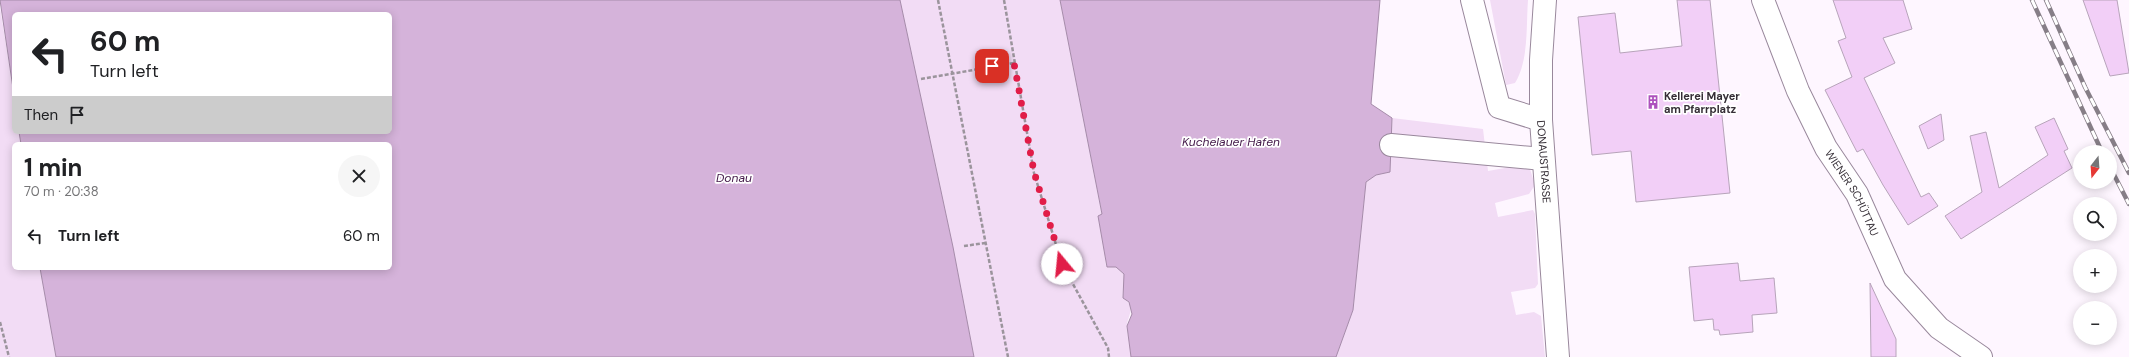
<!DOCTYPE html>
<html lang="en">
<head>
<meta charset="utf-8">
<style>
  body { margin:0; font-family:"DM Sans",sans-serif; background:#f6f6f6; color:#202124; height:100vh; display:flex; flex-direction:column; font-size:15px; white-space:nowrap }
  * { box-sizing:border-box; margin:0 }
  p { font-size:13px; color:#757577 }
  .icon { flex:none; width:22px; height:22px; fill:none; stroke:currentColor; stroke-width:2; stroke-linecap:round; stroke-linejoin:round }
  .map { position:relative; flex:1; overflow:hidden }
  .panel { position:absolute; left:12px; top:142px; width:380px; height:128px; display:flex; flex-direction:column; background:#fff; border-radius:6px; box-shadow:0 2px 10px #0003 }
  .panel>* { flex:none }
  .top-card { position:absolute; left:12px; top:12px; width:380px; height:122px; border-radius:6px; box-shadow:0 2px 10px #0003; background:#fff; color:#202124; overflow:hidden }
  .needle { width:26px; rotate:197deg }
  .fabs { position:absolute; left:2073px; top:145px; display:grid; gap:8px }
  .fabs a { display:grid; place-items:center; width:44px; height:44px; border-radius:50%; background:#fff; box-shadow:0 2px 10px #0003; font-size:20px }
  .pin { position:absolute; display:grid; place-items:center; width:34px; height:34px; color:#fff; margin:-17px; border-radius:8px; box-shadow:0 2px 6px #0006 }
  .me { position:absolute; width:44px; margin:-22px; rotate:343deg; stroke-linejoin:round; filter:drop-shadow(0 0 3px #0008) }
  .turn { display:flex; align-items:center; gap:14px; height:84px; padding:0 12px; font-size:18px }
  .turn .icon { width:52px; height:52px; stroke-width:2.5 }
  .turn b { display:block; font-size:28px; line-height:34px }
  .then { display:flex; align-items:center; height:38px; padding:0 12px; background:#0003; gap:8px; font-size:15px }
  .round { display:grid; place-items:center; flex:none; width:42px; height:42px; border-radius:21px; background:#f6f6f6 }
  .headline { display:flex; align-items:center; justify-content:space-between; height:68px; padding:0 12px }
  h1 { font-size:24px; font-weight:700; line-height:30px }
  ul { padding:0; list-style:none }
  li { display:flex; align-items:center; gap:12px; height:52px; padding:0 12px }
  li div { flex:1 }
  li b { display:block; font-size:15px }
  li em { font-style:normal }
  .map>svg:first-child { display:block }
  .green { fill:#f2dcf5 }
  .water { fill:#d5b3da; stroke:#a58ba9 }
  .building { fill:#f2cff7; stroke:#b7a4ba }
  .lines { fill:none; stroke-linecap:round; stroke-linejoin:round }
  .minor-casing { stroke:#99889c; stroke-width:24 }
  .path { stroke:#9b949c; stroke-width:2.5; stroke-dasharray:4 2; stroke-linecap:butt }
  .minor { stroke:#fff; stroke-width:22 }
  .rail-casing { stroke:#867e87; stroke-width:4.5 }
  .rail { stroke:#fff; stroke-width:3; stroke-dasharray:9; stroke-linecap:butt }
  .route { stroke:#e11d48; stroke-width:7; stroke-dasharray:0 12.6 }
  .labels { text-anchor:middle; stroke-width:3.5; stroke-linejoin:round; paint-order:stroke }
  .poi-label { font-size:11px; font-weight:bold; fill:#352e36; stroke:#fff; text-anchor:start }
  .street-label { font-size:11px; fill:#352e36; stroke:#fff }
  .water-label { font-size:12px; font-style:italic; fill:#421848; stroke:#fff }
</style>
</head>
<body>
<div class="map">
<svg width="2129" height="357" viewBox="0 0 2129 357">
  <rect width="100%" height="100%" fill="#fef6ff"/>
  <path class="green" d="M900,0H1060L1102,214L1106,266L1116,267L1124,274L1123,297C1138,309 1126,316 1127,328C1128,338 1131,347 1131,357H974L953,247Z
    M1490,0H1528C1526,26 1529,60 1515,83L1506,85Z
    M0,7L14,95V132H19L21,144H14V268H40L56,357H0Z
    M1392,118L1483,129L1488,171L1516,166L1530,169L1535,185L1529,194L1495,203L1498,217L1533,210L1535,214L1538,284L1535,288L1511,292L1516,315L1534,312L1541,316L1545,357H1336L1353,310L1366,182L1376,175L1390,172Z"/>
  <path class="water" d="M0,0H900L953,247L974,357H56L40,268H390V144H21L19,132H390V14H14V95Z
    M1060,0H1380L1371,104L1392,118L1390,172L1376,175L1366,182L1353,310L1336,357H1131L1127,326L1132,314L1129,302L1123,298L1124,274L1116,267H1107L1098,216L1102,214Z"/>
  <path class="building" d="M1677,0H1710L1730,193L1636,202L1631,151L1592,155L1578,17L1615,13L1620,53L1682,46Z
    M1833,0H1903L1912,29L1883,38L1895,63L1864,78L1921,197L1929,193L1938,206L1908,225L1883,185L1863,149L1857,152L1825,90L1852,77L1838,41L1846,38Z
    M2083,0H2117L2129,73L2110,76Z
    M1941,114L1944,140L1928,149L1919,126Z
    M2054,118L2068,149L2064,151L2072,168L1961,239L1945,216L1982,192L1970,136L1986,132L1999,188L2048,155L2035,127Z
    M1738,263L1740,281L1774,278L1777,313L1752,315L1753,332L1720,335L1719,330H1714L1713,319L1694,321L1689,267Z
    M1870,283L1896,339V357H1871Z"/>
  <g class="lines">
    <defs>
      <g id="minor">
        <path d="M1472,0L1499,107L1541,120"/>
        <path id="s1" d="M1545,0L1541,60V120L1558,357"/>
        <path id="s2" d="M1763,0L1798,91L1826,148L1857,194L1895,279L1939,328L1981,357"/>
        <path d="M1391,145L1543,159"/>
      </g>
    </defs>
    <use href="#minor" class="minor-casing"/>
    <path class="path" d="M938,0L1008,357
      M1004,0L1034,173L1062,264L1108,348L1109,357
      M921,79L1014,63
      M964,246L985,243
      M0,322L9,357"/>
    <use href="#minor" class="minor"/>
    <defs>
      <path id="rail" d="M2032,0L2102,152
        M2046,0L2085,87L2129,173
        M2110,167L2129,204"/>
    </defs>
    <use href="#rail" class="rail-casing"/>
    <use href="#rail" class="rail"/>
  </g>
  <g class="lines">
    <path class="route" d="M992,66L1014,63L1034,172L1062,264"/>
  </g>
  <defs>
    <symbol id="building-bare" viewBox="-9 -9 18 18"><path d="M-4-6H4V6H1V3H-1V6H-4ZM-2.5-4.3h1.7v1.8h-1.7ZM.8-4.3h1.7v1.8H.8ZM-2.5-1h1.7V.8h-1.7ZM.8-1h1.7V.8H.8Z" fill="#ad52bd" stroke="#fff" stroke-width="2.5" paint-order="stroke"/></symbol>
  </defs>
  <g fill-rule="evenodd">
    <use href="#building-bare" x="1643" y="92" width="20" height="20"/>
  </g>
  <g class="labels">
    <g class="poi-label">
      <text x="1664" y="100">Kellerei Mayer<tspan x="1664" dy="13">am Pfarrplatz</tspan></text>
    </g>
    <g class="street-label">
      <text dy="4" stroke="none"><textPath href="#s1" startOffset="162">DONAUSTRASSE</textPath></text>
      <text dy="4" stroke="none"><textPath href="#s2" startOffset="213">WIENER SCHÜTTAU</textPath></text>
    </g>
    <g class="water-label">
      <text x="1231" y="146">Kuchelauer Hafen</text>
      <text x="734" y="182">Donau</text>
    </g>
  </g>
</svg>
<div class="fabs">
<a><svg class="needle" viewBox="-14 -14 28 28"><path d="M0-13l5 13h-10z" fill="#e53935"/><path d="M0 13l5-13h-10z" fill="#757577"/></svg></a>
<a><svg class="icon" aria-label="search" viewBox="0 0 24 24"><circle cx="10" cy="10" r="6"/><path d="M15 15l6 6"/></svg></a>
<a>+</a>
<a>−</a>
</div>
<div class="pin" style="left:992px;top:66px;background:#d93025"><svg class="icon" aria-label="arrive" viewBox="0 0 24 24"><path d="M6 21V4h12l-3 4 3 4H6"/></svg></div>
<svg class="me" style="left:1062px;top:264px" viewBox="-20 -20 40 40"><circle r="19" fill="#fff"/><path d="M0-13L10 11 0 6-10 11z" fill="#e11d48"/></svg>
<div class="top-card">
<div class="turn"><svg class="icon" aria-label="left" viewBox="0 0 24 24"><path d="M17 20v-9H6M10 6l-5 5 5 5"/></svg><div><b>60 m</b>Turn left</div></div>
<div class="then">Then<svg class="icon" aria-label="arrive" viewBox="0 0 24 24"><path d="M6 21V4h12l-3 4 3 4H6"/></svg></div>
</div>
<section class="panel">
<div class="headline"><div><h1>1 min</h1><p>70 m · 20:38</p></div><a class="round"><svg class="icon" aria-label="close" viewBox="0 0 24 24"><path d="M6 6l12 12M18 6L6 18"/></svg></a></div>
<ul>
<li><svg class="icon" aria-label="left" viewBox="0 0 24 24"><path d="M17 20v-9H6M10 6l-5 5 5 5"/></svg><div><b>Turn left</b></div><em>60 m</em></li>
</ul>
</section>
</div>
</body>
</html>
